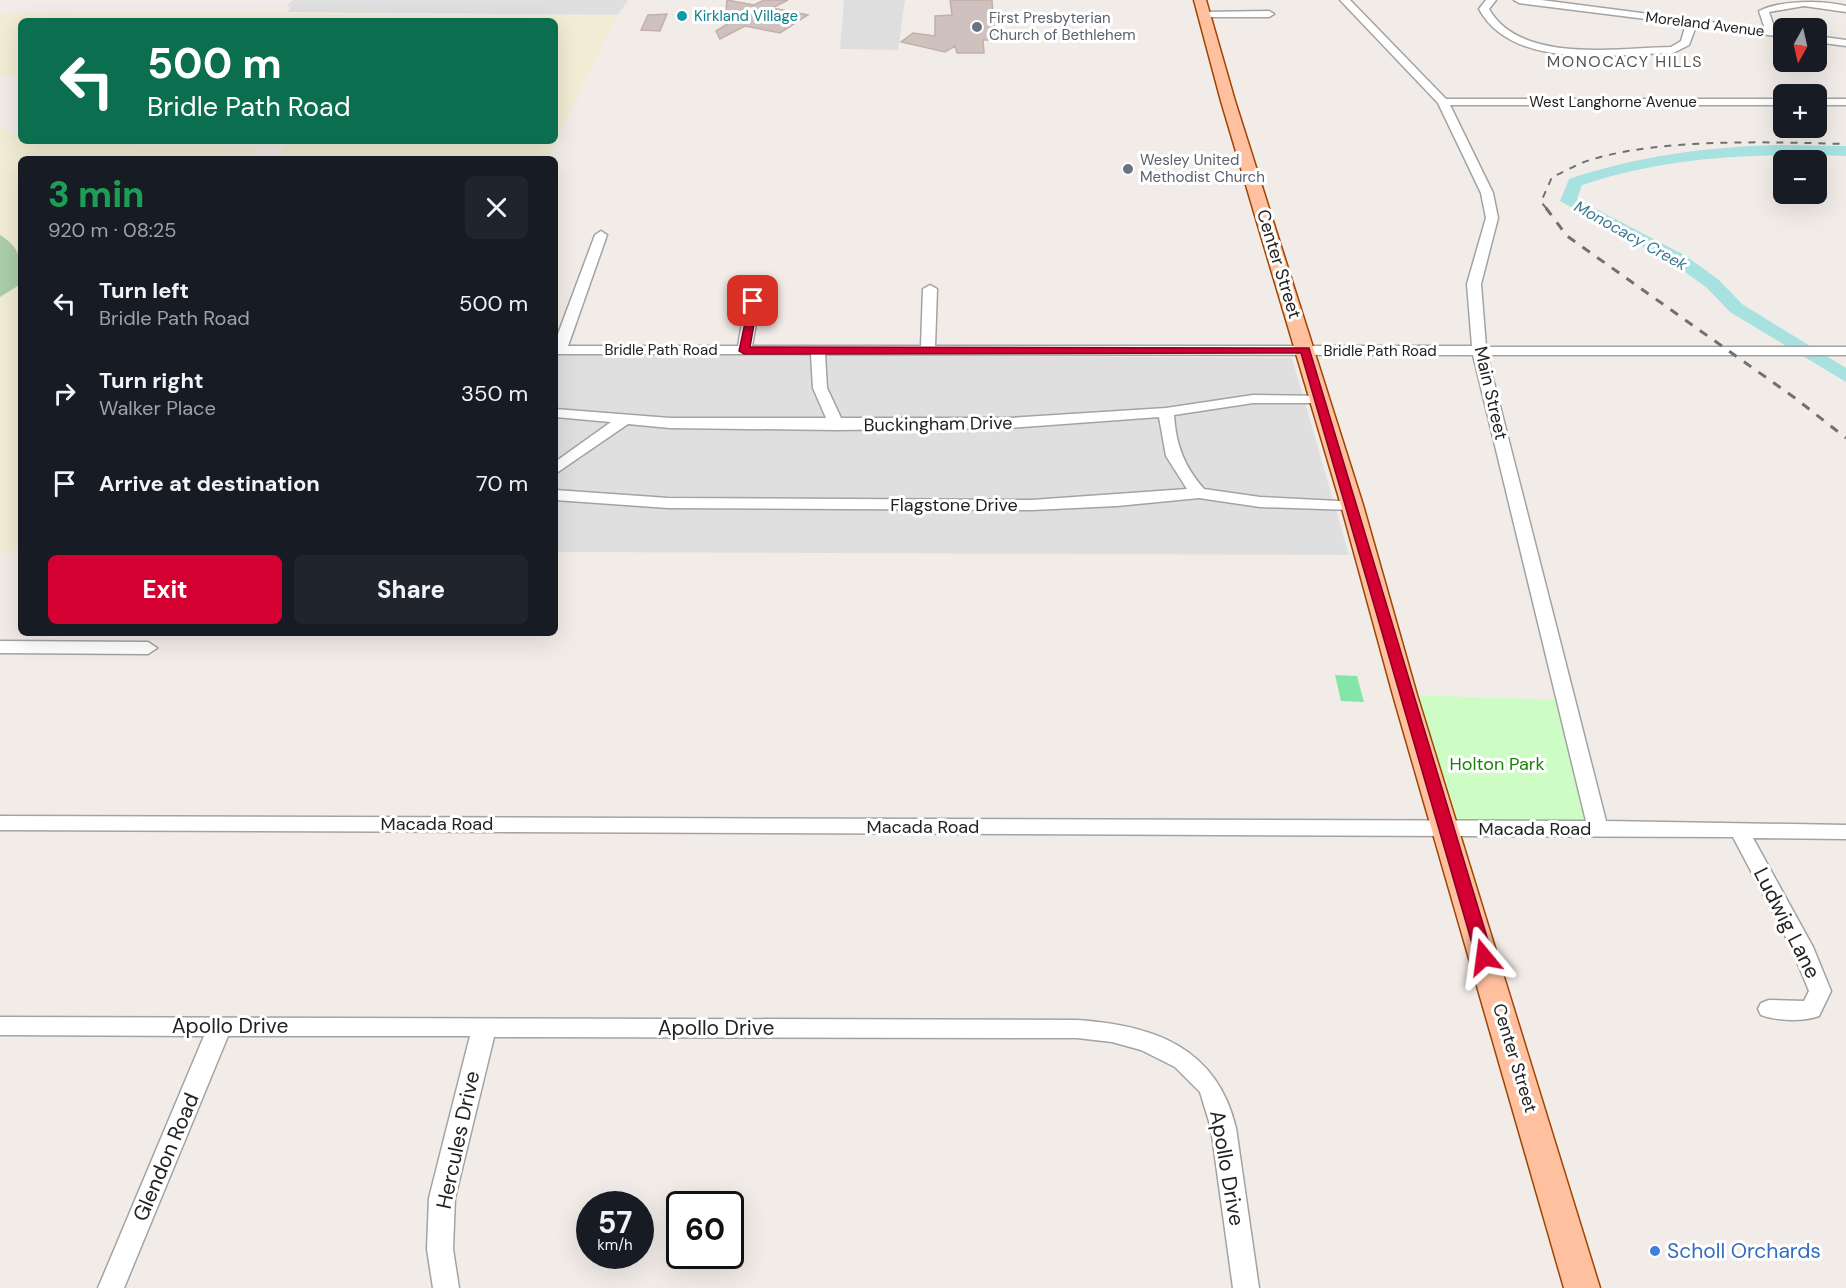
<!DOCTYPE html>
<html lang="en">
<head>
<meta charset="utf-8">
<style>
  body { margin:0; font-family:"DM Sans",sans-serif; background:#20242c; color:#f1f3f6; height:100vh; display:flex; flex-direction:column; font-size:22px; white-space:nowrap }
  * { box-sizing:border-box; margin:0 }
  p { font-size:20px; color:#9ea1a6 }
  .icon { flex:none; width:33px; height:33px; fill:none; stroke:currentColor; stroke-width:2; stroke-linecap:round; stroke-linejoin:round }
  .map { position:relative; flex:1; overflow:hidden }
  .drawer { position:absolute; left:18px; top:156px; width:540px; height:480px; display:flex; flex-direction:column; background:#171b24; border-radius:9px; box-shadow:0 6px 24px #0002 }
  .drawer>* { flex:none }
  .guide { position:absolute; left:18px; top:18px; width:540px; height:126px; border-radius:9px; box-shadow:0 6px 24px #0002; background:#0b6e4f; color:#fff; overflow:hidden }
  .needle { width:39px; rotate:188deg }
  .tools { position:absolute; left:1773px; top:18px; display:grid; gap:12px }
  .tools a { display:grid; place-items:center; width:54px; height:54px; border-radius:9px; background:#171b24; box-shadow:0 6px 24px #0002; font-size:30px }
  .speed { position:absolute; left:576px; top:1191px; display:flex; gap:12px; font-size:30px; font-weight:700; text-align:center }
  .speed>* { display:grid; place-content:center; width:78px; height:78px; border-radius:50%; background:#171b24; box-shadow:0 6px 24px #0002; line-height:1 }
  .speed small { font-size:15px; font-weight:400 }
  .speed .limit { border:3px solid #111; border-radius:9px; background:#fff; color:#111 }
  .pin { position:absolute; display:grid; place-items:center; width:51px; height:51px; color:#fff; margin:-26px; border-radius:12px; box-shadow:0 3px 9px #0006 }
  .me { position:absolute; width:66px; margin:-33px; rotate:344deg; stroke-linejoin:round; filter:drop-shadow(0 0 4px #0008) }
  .turn { display:flex; align-items:center; gap:21px; height:126px; padding:0 30px; font-size:27px }
  .turn .icon { width:78px; height:78px; stroke-width:2.5 }
  .turn b { display:block; font-size:42px; line-height:51px }
  .round { display:grid; place-items:center; flex:none; width:63px; height:63px; border-radius:9px; background:#20242c }
  .head { display:flex; align-items:center; justify-content:space-between; height:102px; padding:0 30px }
  h1 { font-size:36px; font-weight:800; line-height:45px; color:#1e9e55 }
  .cta { display:flex; gap:12px; margin-top:auto; padding:12px 30px }
  .cta a { flex:1; height:69px; border-radius:9px; background:#d30031; color:#fff; font-size:24px; font-weight:800; line-height:69px; text-align:center }
  .cta a+a { background:#20242c; color:#f1f3f6 }
  ul { padding:0; list-style:none }
  li { display:flex; align-items:center; gap:18px; height:90px; padding:0 30px }
  li div { flex:1 }
  li b { display:block; font-size:22px }
  li em { font-style:normal }
  .map>svg:first-child { display:block }
  .residential { fill:#e0dfdf }
  .farmland { fill:#f1ecd3 }
  .cemetery { fill:#abcda8 }
  .park { fill:#cdfdc5 }
  .pitch { fill:#83e5a8 }
  .parking { fill:#dedede }
  .lines { fill:none; stroke-linecap:round; stroke-linejoin:round }
  .river { fill:#a7e2e1; fill-rule:evenodd }
  .building { fill:#cfc1be; stroke:#c5afa9; stroke-width:1.5 }
  .minor-casing { stroke:#a3a3a3; stroke-width:3 }
  .major-casing { stroke:#9f4500; stroke-width:3 }
  .minor { fill:#fff; fill-rule:evenodd }
  .major { fill:#ffc0a0; fill-rule:evenodd }
  .rail-far1 { stroke:#707070; stroke-width:2; stroke-dasharray:7 7; stroke-linecap:butt }
  .rail { stroke:#707070; stroke-width:3; stroke-dasharray:9 9; stroke-linecap:butt }
  .route { fill:#d30031; stroke:#890020; stroke-width:1.5 }
  .culture-dot { fill:#0f9aa8; stroke:#fff; stroke-width:2 }
  .worship-dot { fill:#6b7280; stroke:#fff; stroke-width:2 }
  .shop-dot { fill:#3f7fe0; stroke:#fff; stroke-width:2 }
  .labels { text-anchor:middle; stroke-width:6; stroke-linejoin:round; paint-order:stroke }
  .far-culture-label { font-size:15px; fill:#0d838f; stroke:#fff; text-anchor:start }
  .far-worship-label { font-size:15px; fill:#5b616d; stroke:#fff; text-anchor:start }
  .far-street-label { font-size:15px; fill:#222; stroke:#fff }
  .far-neighbourhood-label { font-size:16px; letter-spacing:1.5px; fill:#555; stroke:#fff }
  .far-water-label { font-size:16px; font-style:italic; fill:#3a788e; stroke:#fff }
  .street-label { font-size:18px; fill:#222; stroke:#fff }
  .park-label { font-size:18px; fill:#198407; stroke:#fff }
  .near-street-label { font-size:21px; fill:#222; stroke:#fff }
  .near-shop-label { font-size:21px; fill:#366cbe; stroke:#fff; text-anchor:start }
</style>
</head>
<body>
<div class="map">
<svg width="1846" height="1288" viewBox="0 0 1846 1288">
  <rect width="100%" height="100%" fill="#f2ece8"/>
  <path class="residential" d="M293,0H628L618,15L287,12L290,8L287,5Z
    M555,353L1292,358L1349,555L555,552Z"/>
  <path class="farmland" d="M5,13L616,16L548,159H275L288,141H555V21H21V76H0V17Z
    M0,128L21,137V141L52,143L259,147L249,159H21V257L10,242L0,235Z
    M21,284V551H0V297Z"/>
  <path class="cemetery" d="M0,235C22,249 21,260 21,284L0,297Z"/>
  <path class="park" d="M1405,695L1567,700L1598,828L1447,829Z"/>
  <path class="pitch" d="M1335,675L1357,676L1364,702L1341,701Z"/>
  <path class="parking" d="M844,0H905L898,50L840,49Z"/>
  <g class="lines">
    <path class="river" d="M1777,145L1846,146V156C1756,153 1668,156 1582,185L1577,199L1686,256L1719,280L1742,304L1846,368V382L1730,312L1707,288L1674,264L1560,201L1569,179C1638,156 1705,147 1777,145Z"/>
  </g>
  <path class="building" d="M727,0L754,5L764,0H788L772,8L808,15L780,33L745,26L720,39L716,31L729,23H725Z
    M950,0H992L995,40H983L984,53H957L955,46L945,52L901,42L913,33L935,36V16L952,15Z
    M667,14L660,31L641,30L648,15Z"/>
  <g class="lines">
    <defs>
      <path id="minor" d="M1340,0H1350L1446,99H1784V105H1450L1493,193L1498,218L1481,284L1486,347H1846V355H1487L1606,821L1846,825V839L1753,838L1813,947L1831,991L1819,1016C1803,1022 1777,1021 1761,1015L1758,1009L1761,1003L1769,1000L1804,1001L1809,991L1791,947L1733,837L0,830V816L1586,821L1473,355L825,354L827,388L841,418H1009L1166,408L1253,395L1325,396L1327,399L1320,403H1253L1174,415C1176,445 1184,466 1204,489L1260,497L1358,502L1360,505L1352,510L1260,507L1199,498L1117,506L1032,510L668,508L555,500V490L668,498L1032,500L1187,489L1166,456L1159,417L1009,428L836,430L670,428L628,424L555,474V462L611,422L555,417V409L670,418H826L813,388L811,354H555V342L595,235L601,231L607,235L568,346H738L746,301L753,297L760,301L752,346H921L923,289L930,285L937,289L935,346H1472L1467,284L1486,218L1481,193L1438,103Z
        M1486,0H1496L1489,9C1520,64 1618,48 1671,47L1681,41L1686,24L1519,3L1514,0H1541L1765,29L1759,11C1781,0 1821,0 1846,6V12L1804,6L1769,12L1775,30L1784,31V37L1696,26L1689,45L1673,53C1614,54 1513,71 1479,9Z
        M1204,12L1269,11L1274,14L1269,17H1201L1199,15Z
        M1816,36L1846,40V46L1816,42Z
        M1816,99H1846V105H1816Z
        M0,641L148,642L157,648L148,654L0,653Z
        M0,1017L1077,1020C1153,1025 1217,1047 1236,1128L1259,1288H1233L1211,1128L1200,1092L1175,1067L1141,1050L1112,1042L1077,1038L494,1037L455,1198L453,1249L459,1288H433L427,1249L429,1198L470,1036H228L124,1288H98L204,1036L0,1035Z"/>
      <path id="major" d="M1194,0H1206L1235,101L1363,505L1417,695L1600,1288H1564L1393,695L1341,505L1221,101Z"/>
    </defs>
    <use href="#minor" class="minor-casing"/>
    <use href="#major" class="major-casing"/>
    <use href="#minor" class="minor"/>
    <use href="#major" class="major"/>
    <path class="rail-far1" d="M1547,209L1541,202L1552,177C1564,172 1577,164 1590,160C1661,138 1770,142 1846,144"/>
    <path class="rail" d="M1546,208L1567,236L1795,398L1846,438"/>
  </g>
  <path class="route" d="M750,299L758,301L750,347L1309,348L1493,957L1490,962H1478L1476,957L1301,353L744,354L739,351Z"/>
  <circle class="culture-dot" cx="682" cy="16" r="6"/>
  <g class="worship-dot">
    <circle cx="977" cy="27" r="6"/>
    <circle cx="1128" cy="169" r="6"/>
  </g>
  <circle class="shop-dot" cx="1655" cy="1251" r="6"/>
  <g class="labels">
    <g class="far-culture-label">
      <text x="694" y="21">Kirkland Village</text>
    </g>
    <g class="far-worship-label">
      <text x="989" y="23">First Presbyterian<tspan x="989" dy="17">Church of Bethlehem</tspan></text>
      <text x="1140" y="165">Wesley United<tspan x="1140" dy="17">Methodist Church</tspan></text>
    </g>
    <g class="far-street-label">
      <text transform="translate(1705 24) rotate(7)" y="5">Moreland Avenue</text>
      <text x="1613" y="107">West Langhorne Avenue</text>
      <text x="661" y="355">Bridle Path Road</text>
      <text x="1380" y="356">Bridle Path Road</text>
    </g>
    <g class="far-neighbourhood-label">
      <text x="1625" y="67">MONOCACY HILLS</text>
    </g>
    <g class="far-water-label">
      <text transform="translate(1631 235) rotate(29)" y="6">Monocacy Creek</text>
    </g>
    <g class="street-label">
      <text transform="translate(1279 264) rotate(73)" y="6">Center Street</text>
      <text transform="translate(1491 393) rotate(77)" y="6">Main Street</text>
      <text transform="translate(938 424) rotate(-1)" y="6">Buckingham Drive</text>
      <text x="954" y="511">Flagstone Drive</text>
      <text x="437" y="830">Macada Road</text>
      <text x="923" y="833">Macada Road</text>
      <text x="1535" y="835">Macada Road</text>
      <text transform="translate(1515 1058) rotate(73)" y="6">Center Street</text>
    </g>
    <g class="park-label">
      <text x="1497" y="770">Holton Park</text>
    </g>
    <g class="near-street-label">
      <text transform="translate(1787 923) rotate(63)" y="7">Ludwig Lane</text>
      <text x="230" y="1033">Apollo Drive</text>
      <text x="716" y="1035">Apollo Drive</text>
      <text transform="translate(458 1140) rotate(-78)" y="7">Hercules Drive</text>
      <text transform="translate(166 1157) rotate(-67)" y="7">Glendon Road</text>
      <text transform="translate(1227 1168) rotate(80)" y="7">Apollo Drive</text>
    </g>
    <g class="near-shop-label">
      <text x="1667" y="1258">Scholl Orchards</text>
    </g>
  </g>
</svg>
<div class="tools">
<a><svg class="needle" viewBox="-14 -14 28 28"><path d="M0-13l5 13h-10z" fill="#e53935"/><path d="M0 13l5-13h-10z" fill="#9ea1a6"/></svg></a>
<a>+</a>
<a>−</a>
</div>
<div class="speed"><div>57<small>km/h</small></div><div class="limit">60</div></div>
<div class="pin" style="left:753px;top:301px;background:#d93025"><svg class="icon" aria-label="arrive" viewBox="0 0 24 24"><path d="M6 21V4h12l-3 4 3 4H6"/></svg></div>
<svg class="me" style="left:1484px;top:957px" viewBox="-20 -20 40 40"><path d="M0-17L14 15 0 8-14 15z" fill="#d30031" stroke="#fff" stroke-width="4"/></svg>
<div class="guide">
<div class="turn"><svg class="icon" aria-label="left" viewBox="0 0 24 24"><path d="M17 20v-9H6M10 6l-5 5 5 5"/></svg><div><b>500 m</b>Bridle Path Road</div></div>
</div>
<section class="drawer">
<div class="head"><div><h1>3 min</h1><p>920 m · 08:25</p></div><a class="round"><svg class="icon" aria-label="close" viewBox="0 0 24 24"><path d="M6 6l12 12M18 6L6 18"/></svg></a></div>
<ul>
<li><svg class="icon" aria-label="left" viewBox="0 0 24 24"><path d="M17 20v-9H6M10 6l-5 5 5 5"/></svg><div><b>Turn left</b><p>Bridle Path Road</p></div><em>500 m</em></li>
<li><svg class="icon" aria-label="right" viewBox="0 0 24 24"><path d="M7 20v-9h11M14 6l5 5-5 5"/></svg><div><b>Turn right</b><p>Walker Place</p></div><em>350 m</em></li>
<li><svg class="icon" aria-label="arrive" viewBox="0 0 24 24"><path d="M6 21V4h12l-3 4 3 4H6"/></svg><div><b>Arrive at destination</b></div><em>70 m</em></li>
</ul>
<div class="cta"><a>Exit</a><a>Share</a></div>
</section>
</div>
</body>
</html>
